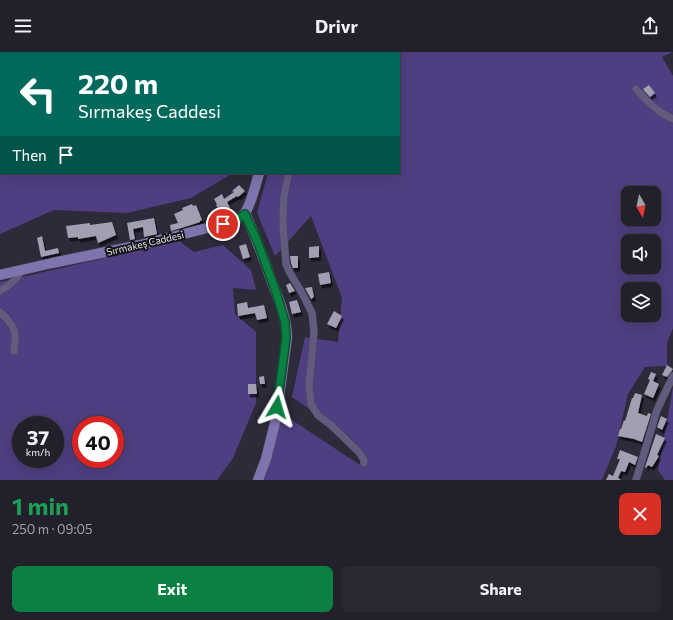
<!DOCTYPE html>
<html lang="en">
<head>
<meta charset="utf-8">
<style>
  body { margin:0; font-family:Commissioner,sans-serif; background:#2a2833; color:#f1f3f6; height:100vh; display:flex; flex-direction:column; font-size:15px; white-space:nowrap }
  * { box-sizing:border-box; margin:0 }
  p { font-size:13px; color:#a2a3a9 }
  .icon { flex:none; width:22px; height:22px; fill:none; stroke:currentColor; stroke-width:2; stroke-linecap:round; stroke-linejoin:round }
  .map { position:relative; height:428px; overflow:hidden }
  .sheet { display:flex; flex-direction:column; background:#22202b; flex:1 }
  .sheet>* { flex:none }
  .top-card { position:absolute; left:0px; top:0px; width:400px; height:122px; box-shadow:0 4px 16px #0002,0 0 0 1px #3f3e47; background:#00695c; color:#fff; overflow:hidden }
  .needle { width:26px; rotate:171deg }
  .buttons { position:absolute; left:621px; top:134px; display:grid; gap:8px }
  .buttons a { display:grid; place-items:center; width:40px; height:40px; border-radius:8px; background:#22202b; box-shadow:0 4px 16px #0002,0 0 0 1px #3f3e47; font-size:20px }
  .speed { position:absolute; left:12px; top:364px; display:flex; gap:8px; font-size:20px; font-weight:700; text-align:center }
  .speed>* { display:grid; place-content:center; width:52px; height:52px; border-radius:50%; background:#22202b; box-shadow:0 4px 16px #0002,0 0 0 1px #3f3e47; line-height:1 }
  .speed small { font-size:10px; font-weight:400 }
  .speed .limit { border:6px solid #d22; background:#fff; color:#111 }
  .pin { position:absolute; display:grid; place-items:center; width:34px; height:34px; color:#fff; margin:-17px; border:2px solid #fff; border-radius:50%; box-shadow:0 1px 4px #0007 }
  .me { position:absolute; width:44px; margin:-22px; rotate:7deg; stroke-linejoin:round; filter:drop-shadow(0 0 3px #0008) }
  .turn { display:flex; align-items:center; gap:14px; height:84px; padding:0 12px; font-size:18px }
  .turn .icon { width:52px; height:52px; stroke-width:2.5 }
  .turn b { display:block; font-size:28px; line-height:34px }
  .then { display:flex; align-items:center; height:38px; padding:0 12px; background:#0003; gap:8px; font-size:15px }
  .round { display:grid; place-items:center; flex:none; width:42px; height:42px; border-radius:8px; background:#2a2833 }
  .summary { display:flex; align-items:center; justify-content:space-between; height:68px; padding:0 12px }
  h1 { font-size:24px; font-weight:700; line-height:30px; color:#1e9e55 }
  .button { display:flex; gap:8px; margin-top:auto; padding:8px 12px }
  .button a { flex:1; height:46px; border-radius:8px; background:#0b8043; color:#fff; font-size:16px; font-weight:700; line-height:46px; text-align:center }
  .button a+a { background:#2a2833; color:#f1f3f6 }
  header { display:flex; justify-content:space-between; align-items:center; height:52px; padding:0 12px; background:#22202b; font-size:18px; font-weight:700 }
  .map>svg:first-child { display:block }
  .green { fill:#4f3e81; fill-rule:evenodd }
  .building { fill:#a29fb2; filter:url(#shadow) }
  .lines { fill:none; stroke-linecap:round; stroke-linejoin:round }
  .street-casing { stroke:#4a4755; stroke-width:8 }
  .secondary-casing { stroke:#4a4755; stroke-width:11 }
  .street { stroke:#625b7f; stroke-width:7 }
  .secondary { stroke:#8074ae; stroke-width:10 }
  .route-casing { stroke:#07532c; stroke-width:10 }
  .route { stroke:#0b8043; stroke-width:7 }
  .labels { text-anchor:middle; stroke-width:4; stroke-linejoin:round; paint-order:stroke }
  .street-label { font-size:10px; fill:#e3e1eb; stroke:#15141b }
</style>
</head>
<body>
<header><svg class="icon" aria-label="menu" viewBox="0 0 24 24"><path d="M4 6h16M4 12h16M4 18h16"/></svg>Drivr<svg class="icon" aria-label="share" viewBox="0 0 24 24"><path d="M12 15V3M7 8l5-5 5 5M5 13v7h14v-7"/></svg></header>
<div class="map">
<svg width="673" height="428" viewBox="0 0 673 428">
  <defs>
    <filter id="shadow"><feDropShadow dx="2" dy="3.5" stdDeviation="0" flood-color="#0009"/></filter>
  </defs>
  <rect width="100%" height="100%" fill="#2d2a39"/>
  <path class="green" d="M0,0H316V1H1V121H231L230,123L191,146L127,161L54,158L0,182Z
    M355,0H673L662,5L673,24V276L667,291V314L645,315L628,342L616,394L602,428H261L278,372L289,366L363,415L352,387L292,345L305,285L338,290L342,246L311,164L275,204L257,161L268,121H399V1H354ZM628,141H654V167H628ZM628,189H654V215H628ZM628,237H654V263H628Z
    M179,189L194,200L223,193L251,218L256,238L233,236L235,262L256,280V351L233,406L217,428H0V230ZM21,373H55V407H21ZM81,373H115V407H81Z
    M673,335V428H665L658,418Z"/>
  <path class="building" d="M649,33L655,41L650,45L643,37Z
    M239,133L245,139L238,145L237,144L227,150L230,156L221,162L216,153L217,152L214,147L222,142L224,147L234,140L232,139Z
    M192,152L193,154L196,153L202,168L200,169V170L191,173L171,179L170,173L178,171L174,162L183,158L182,156Z
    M154,166L157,182L144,185L143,175L133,177L135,187L130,188L127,171Z
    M112,170L116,183L98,191L96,184L78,187V185L68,186L66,174L90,171V173Z
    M42,184L45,199L58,196L59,201L41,205L37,186Z
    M246,192L250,205L243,207L239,194Z
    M319,194V205L309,206V195Z
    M290,204H298V216H293L291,211Z
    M329,220L331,231L320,233L318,222Z
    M290,231L295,239L289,241L286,233Z
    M312,235L314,245L311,247L305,236Z
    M297,248L301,260L292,262L289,250Z
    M247,250L248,256L264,253L267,266L257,268L255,261L238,264L237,252Z
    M334,259L342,264L336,276L327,272Z
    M667,313L673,317L667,325L662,323Z
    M651,320L656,322L653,329L659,332L653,346L644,342L650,328L648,327Z
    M264,324L265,332H260L259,325Z
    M248,332H256L257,342H248Z
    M635,341L642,343L638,361L647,364L648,361L651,362L642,390L634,387L618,384L620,377H621L624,368L625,369L632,346H633Z
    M661,364L667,367L662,378L657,375Z
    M656,382L665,386L657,403L659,404L652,415L648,413L646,416L645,415Z
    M620,398L638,405L635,413L629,410L625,420L621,419L618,426L621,428H606L609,422L613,424L620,407H617Z"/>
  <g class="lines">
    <defs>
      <path id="street" d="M636,37C648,50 657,60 673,67
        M289,121L284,144L283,162V174L286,212L290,221L302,241L312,261L313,270L314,281L309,334L311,352L318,363L332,374L359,400L364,408V411
        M0,239C9,234 17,227 22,218
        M0,260C6,265 14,274 15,282C16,287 14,294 14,299
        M636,428L657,358L673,324"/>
      <path id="secondary" d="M352,1V0
        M245,161C255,184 264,207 272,230C279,248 287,267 287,286L276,367L266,407L258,428
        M0,223L52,211L140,193L235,169C238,167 242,165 245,161C251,152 256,132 259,121"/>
    </defs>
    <use href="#street" class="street-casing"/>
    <use href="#secondary" class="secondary-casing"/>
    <use href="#street" class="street"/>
    <use href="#secondary" class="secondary"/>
  </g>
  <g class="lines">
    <defs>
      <path id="route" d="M223,172C232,170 238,168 245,162L258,191L276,240L285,270L286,286L277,355"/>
    </defs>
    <use href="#route" class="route-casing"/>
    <use href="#route" class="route"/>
  </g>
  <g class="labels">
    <g class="street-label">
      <text transform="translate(145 191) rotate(-13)" y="4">Sırmakeş Caddesi</text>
    </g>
  </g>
</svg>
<div class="buttons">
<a><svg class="needle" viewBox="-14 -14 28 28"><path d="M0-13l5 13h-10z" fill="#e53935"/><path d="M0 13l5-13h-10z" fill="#a2a3a9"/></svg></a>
<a><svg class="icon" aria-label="sound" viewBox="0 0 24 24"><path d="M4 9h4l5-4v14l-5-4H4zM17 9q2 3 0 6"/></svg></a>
<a><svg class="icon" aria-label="layers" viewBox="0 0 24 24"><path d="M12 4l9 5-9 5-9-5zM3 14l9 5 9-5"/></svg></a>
</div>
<div class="speed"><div>37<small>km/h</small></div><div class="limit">40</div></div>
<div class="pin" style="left:223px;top:172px;background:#d93025"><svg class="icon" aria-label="arrive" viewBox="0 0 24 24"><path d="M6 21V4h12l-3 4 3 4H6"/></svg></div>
<svg class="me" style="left:277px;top:355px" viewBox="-20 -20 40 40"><path d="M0-17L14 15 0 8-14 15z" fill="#0b8043" stroke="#fff" stroke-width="4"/></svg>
<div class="top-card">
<div class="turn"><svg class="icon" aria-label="left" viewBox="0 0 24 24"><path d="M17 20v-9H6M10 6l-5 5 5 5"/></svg><div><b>220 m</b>Sırmakeş Caddesi</div></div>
<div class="then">Then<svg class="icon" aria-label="arrive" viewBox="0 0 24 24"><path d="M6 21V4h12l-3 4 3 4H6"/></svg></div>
</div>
</div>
<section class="sheet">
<div class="summary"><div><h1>1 min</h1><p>250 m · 09:05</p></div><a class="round" style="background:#d93025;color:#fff"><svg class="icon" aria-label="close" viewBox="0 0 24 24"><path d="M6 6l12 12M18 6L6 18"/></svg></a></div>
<div class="button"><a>Exit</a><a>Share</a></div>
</section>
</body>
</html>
